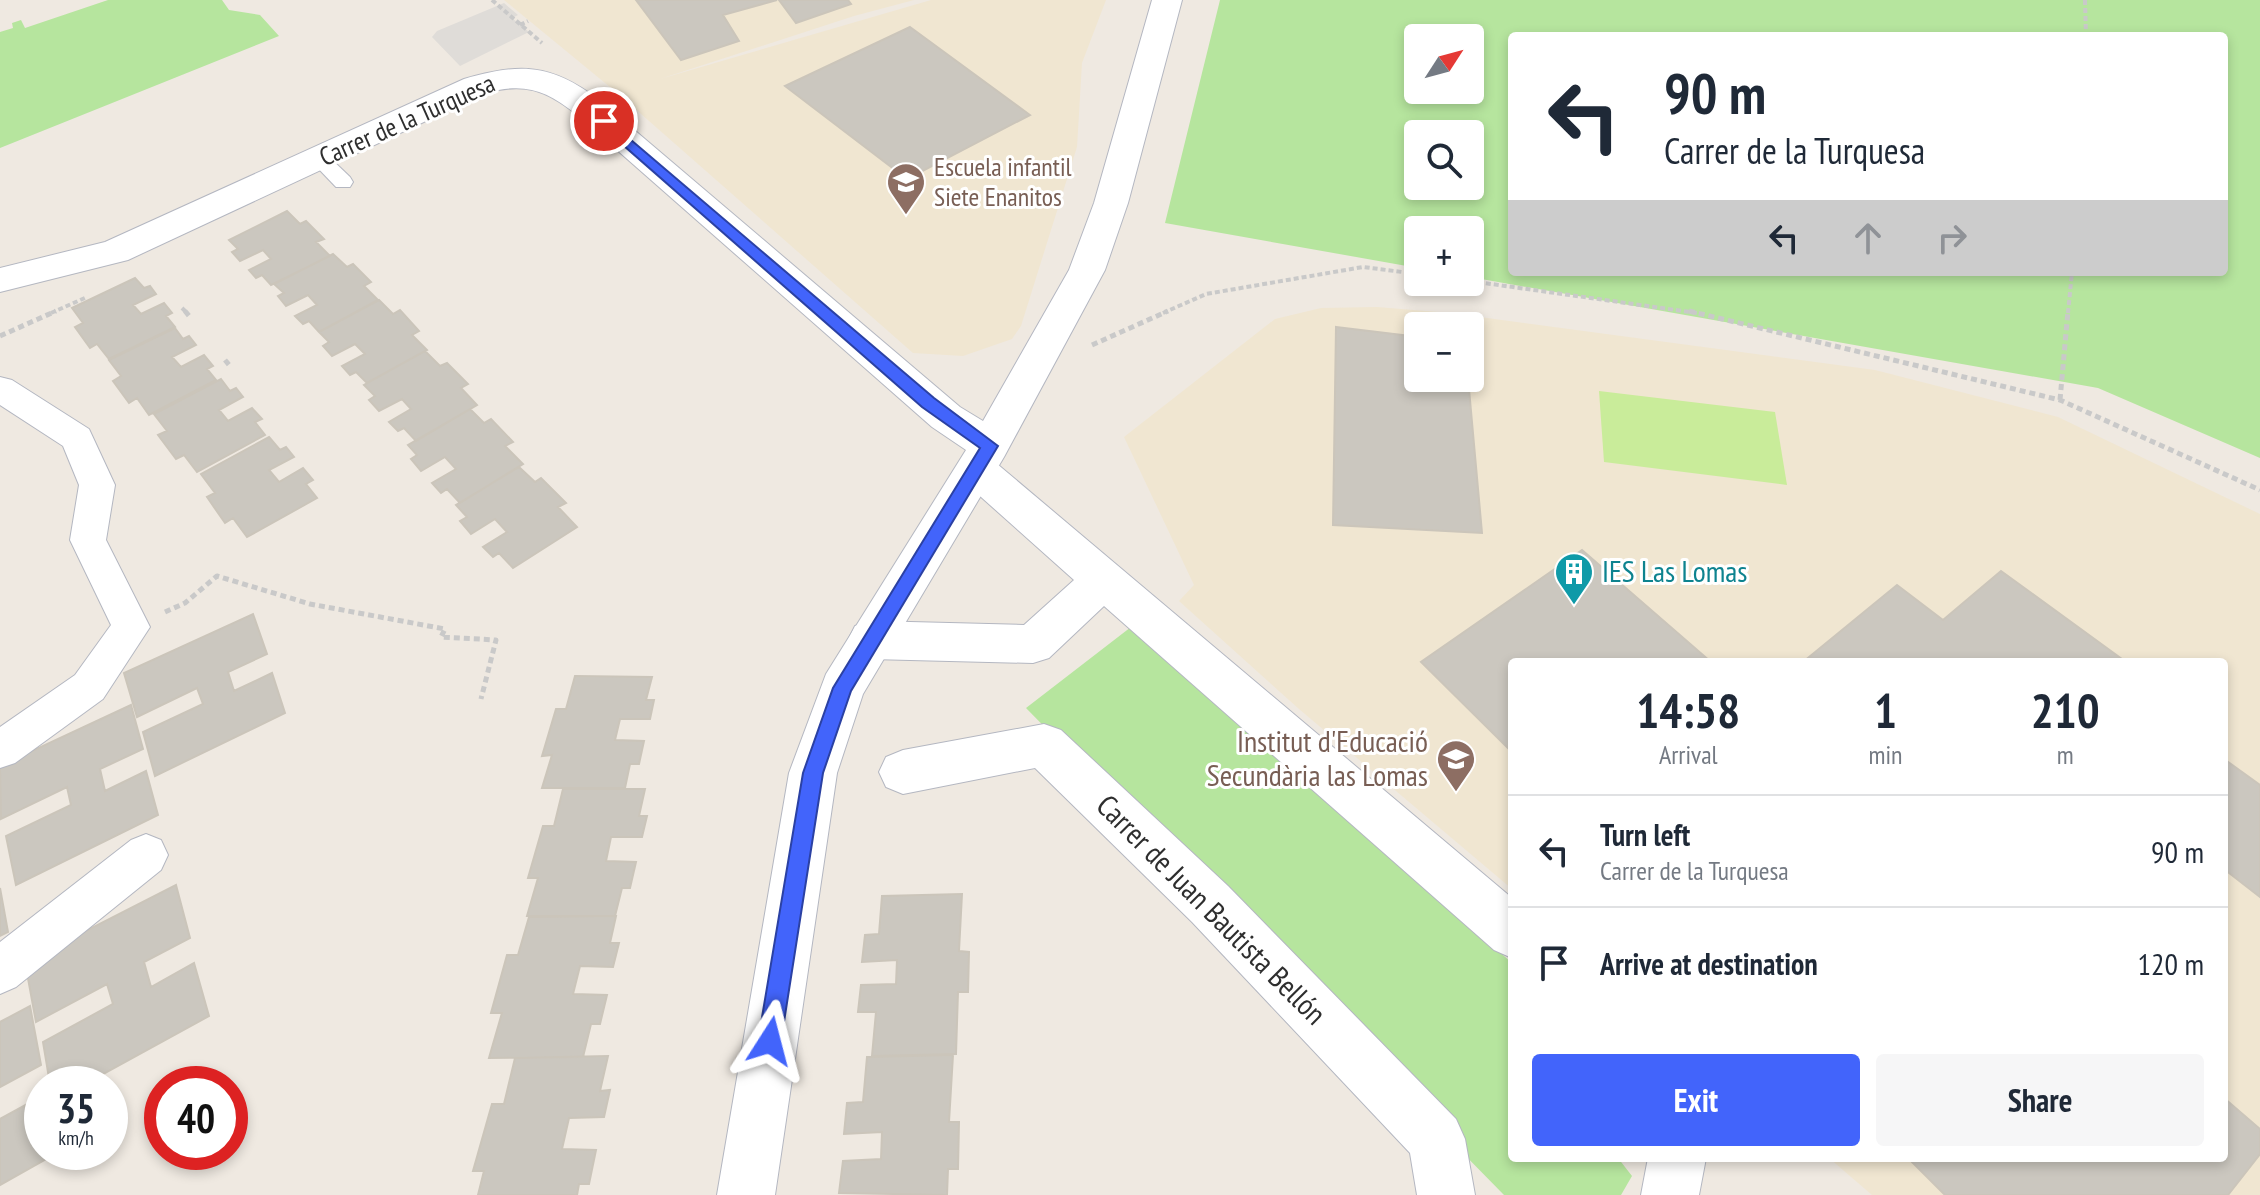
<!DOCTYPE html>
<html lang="en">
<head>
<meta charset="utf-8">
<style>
  body { margin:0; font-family:"PT Sans Narrow",sans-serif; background:#f6f6f7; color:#1f2937; height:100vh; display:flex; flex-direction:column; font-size:30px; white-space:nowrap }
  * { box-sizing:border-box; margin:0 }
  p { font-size:26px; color:#747a83 }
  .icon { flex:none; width:44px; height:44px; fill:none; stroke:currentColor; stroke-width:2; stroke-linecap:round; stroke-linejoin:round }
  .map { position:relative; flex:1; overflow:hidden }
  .sheet { position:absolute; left:1508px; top:658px; width:720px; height:504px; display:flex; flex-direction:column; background:#fff; border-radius:8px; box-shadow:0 4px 12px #0003 }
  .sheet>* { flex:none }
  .hud { position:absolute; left:1508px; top:32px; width:720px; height:244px; border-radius:8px; box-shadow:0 4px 12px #0003; background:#fff; color:#1f2937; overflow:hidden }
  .needle { width:52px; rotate:54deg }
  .fabs { position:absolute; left:1404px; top:24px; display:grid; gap:16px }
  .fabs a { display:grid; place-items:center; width:80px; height:80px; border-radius:8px; background:#fff; box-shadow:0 4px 12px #0003; font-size:40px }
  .speed { position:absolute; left:24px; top:1066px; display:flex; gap:16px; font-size:40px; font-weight:700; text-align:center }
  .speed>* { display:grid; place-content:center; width:104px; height:104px; border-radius:50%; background:#fff; box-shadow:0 4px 12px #0003; line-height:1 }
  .speed small { font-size:20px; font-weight:400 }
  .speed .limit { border:12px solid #d22; background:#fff; color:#111 }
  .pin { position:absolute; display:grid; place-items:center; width:68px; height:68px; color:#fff; margin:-34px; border:4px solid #fff; border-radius:50%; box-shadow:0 2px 8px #0007 }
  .me { position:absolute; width:88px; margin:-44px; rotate:9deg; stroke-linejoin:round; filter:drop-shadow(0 0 6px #0008) }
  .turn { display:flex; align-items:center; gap:28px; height:168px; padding:0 24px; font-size:36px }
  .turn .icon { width:104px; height:104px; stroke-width:2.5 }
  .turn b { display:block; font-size:56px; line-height:68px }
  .lanes { display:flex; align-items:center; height:76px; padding:0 24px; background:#0003; justify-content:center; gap:40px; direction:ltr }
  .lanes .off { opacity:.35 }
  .eta { display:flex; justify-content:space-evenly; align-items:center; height:136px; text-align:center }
  .eta b { font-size:48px; font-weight:700; line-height:56px }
  .action { display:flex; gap:16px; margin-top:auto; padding:16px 24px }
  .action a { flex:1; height:92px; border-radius:8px; background:#4264fb; color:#fff; font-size:32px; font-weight:700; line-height:92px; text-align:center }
  .action a+a { background:#f6f6f7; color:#1f2937 }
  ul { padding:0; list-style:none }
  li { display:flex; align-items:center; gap:24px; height:112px; padding:0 24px; border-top:2px solid #e0e1e3 }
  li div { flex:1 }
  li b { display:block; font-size:30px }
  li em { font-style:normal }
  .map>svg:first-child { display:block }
  .education { fill:#f0e6d1; fill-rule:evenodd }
  .green { fill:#b6e59e; fill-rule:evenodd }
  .pitch { fill:#c9ec9a }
  .plaza { fill:#dfdcd8 }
  .building { fill:#cbc7bf; stroke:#cbc5ba; stroke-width:2 }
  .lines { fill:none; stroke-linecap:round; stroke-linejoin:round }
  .service-casing { stroke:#b4b7c1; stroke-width:2 }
  .pedestrian-casing { stroke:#b4b7c1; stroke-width:2 }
  .minor-casing { stroke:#b4b7c1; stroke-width:2 }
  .tertiary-casing { stroke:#b4b7c1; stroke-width:2 }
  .path-far1 { stroke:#c9c9c9; stroke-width:4; stroke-dasharray:5 3; stroke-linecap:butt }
  .path { stroke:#c9c9c9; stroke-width:5; stroke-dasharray:6 4; stroke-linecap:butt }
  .service { fill:#fff; fill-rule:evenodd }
  .pedestrian { fill:#fff; fill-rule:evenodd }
  .minor { fill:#fff; fill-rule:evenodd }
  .tertiary { fill:#fff; fill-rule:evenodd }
  .route { fill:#4264fb; stroke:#2b41a3; stroke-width:2 }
  .labels { text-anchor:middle; stroke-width:6; stroke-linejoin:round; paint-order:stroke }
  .far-street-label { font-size:26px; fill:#2e2e2e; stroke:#fff }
  .far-education-label { font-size:26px; fill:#785e54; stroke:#fff; text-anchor:start }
  .culture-label { font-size:30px; fill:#0d838f; stroke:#fff; text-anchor:start }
  .education-label { font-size:30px; fill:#785e54; stroke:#fff; text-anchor:end }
  .street-label { font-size:30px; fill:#2e2e2e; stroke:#fff }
</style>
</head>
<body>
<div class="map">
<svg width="2260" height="1195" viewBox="0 0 2260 1195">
  <rect width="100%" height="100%" fill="#efe9e1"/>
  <path class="education" d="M504,0H914L854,16L660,79L931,0H1106L1082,63L1077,147L1021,326L1012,339L963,356L913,353L616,92Z
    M1377,307L1450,313L1875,370L2058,417L2260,514V1195H1872L1829,1158H2224V662H1512V889L1299,709L1179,601L1194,585L1124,437L1275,319L1321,308ZM1418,326H1470V378H1418Z"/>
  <path class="green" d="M108,0H222L229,10L260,15L279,36L0,148V32L13,28L12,23L21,20L25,28Z
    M1220,0H2260V458L2098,388L1470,277V230H1418V268L1165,223ZM1512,36H2224V272H1512ZM1418,38H1470V90H1418ZM1418,134H1470V186H1418Z
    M1131,627L1512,963V1158H1618L1632,1176L1621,1195H1504L1026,708Z"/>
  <path class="pitch" d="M1599,391L1775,412L1787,485L1604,462Z"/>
  <path class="plaza" d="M504,3L518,15L512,18L529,32L460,66L432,37L437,31Z"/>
  <path class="building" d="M636,0H777L723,15L739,41L681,60Z
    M779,0H848L851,4L796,23Z
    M910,27L1030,115L907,179L785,86Z
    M287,211L300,224L306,221L324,239L316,242L330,256L271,285L262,275L256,278L249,270L271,259L263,250L240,261L232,252L238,249L229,240Z
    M333,254L347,267L353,264L371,282L364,286L378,300L319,332L309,321L303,324L295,316L317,305L308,295L286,306L278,296L284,293L274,284Z
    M135,278L144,288L150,286L156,294L133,305L141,314L164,303L172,313L166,316L175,327L109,359L97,344L90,348L75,327L83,323L72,308Z
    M379,300L393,314L400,310L419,331L412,335L427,350L367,383L356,372L350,375L342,366L365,354L355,344L332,356L323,346L329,342L319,332Z
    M1336,327L1418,337V378H1468L1482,533L1333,525Z
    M175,328L183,339L189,336L196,345L172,357L181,367L204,355L213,366L207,369L216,380L149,415L137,398L129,403L113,381L121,376L109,360Z
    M425,351L440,366L447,363L468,384L461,388L477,405L416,441L404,428L398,431L389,422L411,409L402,399L379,411L369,400L375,396L364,385Z
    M221,379L230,391L236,388L243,397L219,410L228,421L252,408L262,419L255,422L265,435L197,472L184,455L176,459L158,435L167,431L154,414Z
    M470,409L484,423L491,419L513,442L505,446L523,464L460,503L447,489L441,493L432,483L456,469L445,457L421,471L411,459L417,455L408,445Z
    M269,437L280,450L286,447L294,457L269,470L279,482L303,468L313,480L306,484L317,498L247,537L233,518L225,523L207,497L215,493L201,474Z
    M519,467L535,482L541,478L566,503L558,507L577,527L513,568L499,553L493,557L483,547L507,532L495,519L471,534L460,521L467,517L456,505Z
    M1582,550L1711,662H1512V752L1421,662Z
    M2001,571L2126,662H1803L1897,585L1943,620Z
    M253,614L267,654L228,672L234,691L272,673L285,713L155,776L143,732L203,704L197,688L137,717L124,673Z
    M575,676L652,677L646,700H654L650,719H620L615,740L644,741L639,764H630L625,788H542L552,755L542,756L556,709H566Z
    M131,705L143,749L100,769L105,791L146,771L158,815L16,885L6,836L71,805L67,787L1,819L0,766Z
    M2224,759L2260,785V897L2224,869Z
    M563,789H645L639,816H647L642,837H611L606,861L636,862L630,888H622L615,916H527L538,878H528L543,826H554Z
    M176,885L190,938L144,962L151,987L194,963L209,1016L85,1084H50L43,1042L113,1004L107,984L36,1022L25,962Z
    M0,888L8,932L0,936Z
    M962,894L959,951L969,952L968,992H958L956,1054L872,1056L876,1012H858L861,985L896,984L897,960L862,962L865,935L879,934L882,896Z
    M616,916L610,943H619L613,967L580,966L573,994L607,995L600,1024H591L583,1057L489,1058L502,1013H491L507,955H518L529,917Z
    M30,1006L41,1065L0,1087V1022Z
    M953,1055L949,1122H959L958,1169H948L947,1195L839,1193L843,1161L881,1159L882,1132L844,1134L847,1103L863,1102L867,1057Z
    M608,1056L600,1091L610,1090L604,1117L569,1118L562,1149L596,1150L589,1184H579L577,1195H478L484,1171H473L492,1104H504L515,1058Z
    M42,1096V1152L55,1154L0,1185V1119Z
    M2224,1098L2260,1129V1154L2228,1195H1945L1908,1158H2224Z"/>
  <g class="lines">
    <defs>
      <path id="service" d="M319,152L326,154L350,177L353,182L350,187H336L312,162L309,158Z"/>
      <path id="pedestrian" d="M0,377L12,380L89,429L115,485L106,540L150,627L103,699L15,763L0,768V727L75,675L111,625L70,540L79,485L63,446L0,405Z
        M146,834L161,840L168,855L161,870L16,987L0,994V942L131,840Z"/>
      <path id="minor" d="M976,453L990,458L1512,898V958L1494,950L1104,606L1049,658L1033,663L871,659L855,654L848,640L855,626L871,621L1024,625L1074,580L962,480L956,469L962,458Z
        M1044,724L1061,730L1228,886L1456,1119L1465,1139L1475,1195H1417L1410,1153L1192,922L1035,768L903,794L886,787L879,772L886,757L903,750Z
        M1648,1158H1706L1699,1195H1641Z"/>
      <path id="tertiary" d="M1152,0H1182L1128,203L1105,270L1004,457L863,694L837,773L775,1195H717L789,773L826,674L966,450L932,427L576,114C546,90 524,82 486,93L128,260L0,292V268L105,242L464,79C520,63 551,63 599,100L960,407L983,421L1069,270L1094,203Z"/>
    </defs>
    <use href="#service" class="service-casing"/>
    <use href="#pedestrian" class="pedestrian-casing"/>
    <use href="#minor" class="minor-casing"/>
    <use href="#tertiary" class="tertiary-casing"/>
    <path class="path-far1" d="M492,0L542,43
      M2085,0L2086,36
      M520,25L528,21
      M1470,281L1697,313
      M182,308L187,313
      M51,313L87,297
      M1163,313L1206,294L1363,267L1418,274
      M2068,313L2072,272"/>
    <path class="path" d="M185,311L190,317
      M1689,311L2060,400L2260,490
      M0,336L56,311
      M1092,345L1168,311
      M225,360L230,366
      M2060,400L2068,311
      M165,612L185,603L217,576L310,604L445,629L441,637L496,640L481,699"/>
    <use href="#service" class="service"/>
    <use href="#pedestrian" class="pedestrian"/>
    <use href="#minor" class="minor"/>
    <use href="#tertiary" class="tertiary"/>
  </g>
  <path class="route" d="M604,117L934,398L998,446L851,691L823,773L781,1041L778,1049L770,1053L762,1049L758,1041L803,773L833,688L980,448L922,407L599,124L597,121Z"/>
  <defs>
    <symbol id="school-pin" viewBox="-11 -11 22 30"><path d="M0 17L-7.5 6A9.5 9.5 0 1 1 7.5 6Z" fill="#8d6e63" stroke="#fff"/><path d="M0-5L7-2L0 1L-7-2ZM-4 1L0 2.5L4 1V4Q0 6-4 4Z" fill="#fff"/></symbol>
    <symbol id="building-pin" viewBox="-11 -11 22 30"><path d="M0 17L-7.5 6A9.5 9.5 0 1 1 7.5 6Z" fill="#0f9aa8" stroke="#fff"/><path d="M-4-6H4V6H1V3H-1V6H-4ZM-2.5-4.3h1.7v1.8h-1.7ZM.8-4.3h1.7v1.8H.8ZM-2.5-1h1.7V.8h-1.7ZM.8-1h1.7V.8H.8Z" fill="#fff"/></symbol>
  </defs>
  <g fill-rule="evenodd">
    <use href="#school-pin" x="884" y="160" width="44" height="60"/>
    <use href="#building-pin" x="1552" y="550" width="44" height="60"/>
    <use href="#school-pin" x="1434" y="737" width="44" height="60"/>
  </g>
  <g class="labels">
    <g class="far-street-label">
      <text transform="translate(407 120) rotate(-24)" y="9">Carrer de la Turquesa</text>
    </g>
    <g class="far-education-label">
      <text x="934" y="176">Escuela infantil<tspan x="934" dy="30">Siete Enanitos</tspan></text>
    </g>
    <g class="culture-label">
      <text x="1602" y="582">IES Las Lomas</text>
    </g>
    <g class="education-label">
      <text x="1428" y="752">Institut d'Educació<tspan x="1428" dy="34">Secundària las Lomas</tspan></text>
    </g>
    <g class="street-label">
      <text transform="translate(1211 910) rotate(45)" y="10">Carrer de Juan Bautista Bellón</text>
    </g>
  </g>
</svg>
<div class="fabs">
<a><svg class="needle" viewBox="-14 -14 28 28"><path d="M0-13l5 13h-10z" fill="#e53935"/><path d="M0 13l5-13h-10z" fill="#747a83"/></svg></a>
<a><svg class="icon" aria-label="search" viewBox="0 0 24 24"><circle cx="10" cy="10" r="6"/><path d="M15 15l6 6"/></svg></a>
<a>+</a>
<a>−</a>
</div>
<div class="speed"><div>35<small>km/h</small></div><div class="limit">40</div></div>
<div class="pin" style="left:604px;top:121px;background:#d93025"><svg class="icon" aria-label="arrive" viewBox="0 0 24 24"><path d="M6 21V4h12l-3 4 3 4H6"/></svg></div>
<svg class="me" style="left:770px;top:1041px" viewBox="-20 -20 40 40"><path d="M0-17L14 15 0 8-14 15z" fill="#4264fb" stroke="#fff" stroke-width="4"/></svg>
<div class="hud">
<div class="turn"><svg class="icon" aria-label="left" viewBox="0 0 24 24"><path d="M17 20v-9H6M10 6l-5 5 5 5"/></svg><div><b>90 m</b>Carrer de la Turquesa</div></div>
<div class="lanes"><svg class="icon" aria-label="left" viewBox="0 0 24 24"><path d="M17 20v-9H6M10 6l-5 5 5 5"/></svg><svg class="icon off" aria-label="ahead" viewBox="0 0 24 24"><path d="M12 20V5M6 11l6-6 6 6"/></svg><svg class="icon off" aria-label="right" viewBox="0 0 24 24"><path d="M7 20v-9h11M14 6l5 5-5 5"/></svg></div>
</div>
<section class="sheet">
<div class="eta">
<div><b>14:58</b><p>Arrival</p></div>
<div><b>1</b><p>min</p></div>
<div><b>210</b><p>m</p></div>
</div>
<ul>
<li><svg class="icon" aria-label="left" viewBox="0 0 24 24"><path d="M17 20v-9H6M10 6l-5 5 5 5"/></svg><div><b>Turn left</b><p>Carrer de la Turquesa</p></div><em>90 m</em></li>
<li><svg class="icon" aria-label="arrive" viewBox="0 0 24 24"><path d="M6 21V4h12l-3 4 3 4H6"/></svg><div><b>Arrive at destination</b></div><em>120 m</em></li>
</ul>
<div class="action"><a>Exit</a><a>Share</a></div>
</section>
</div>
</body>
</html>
